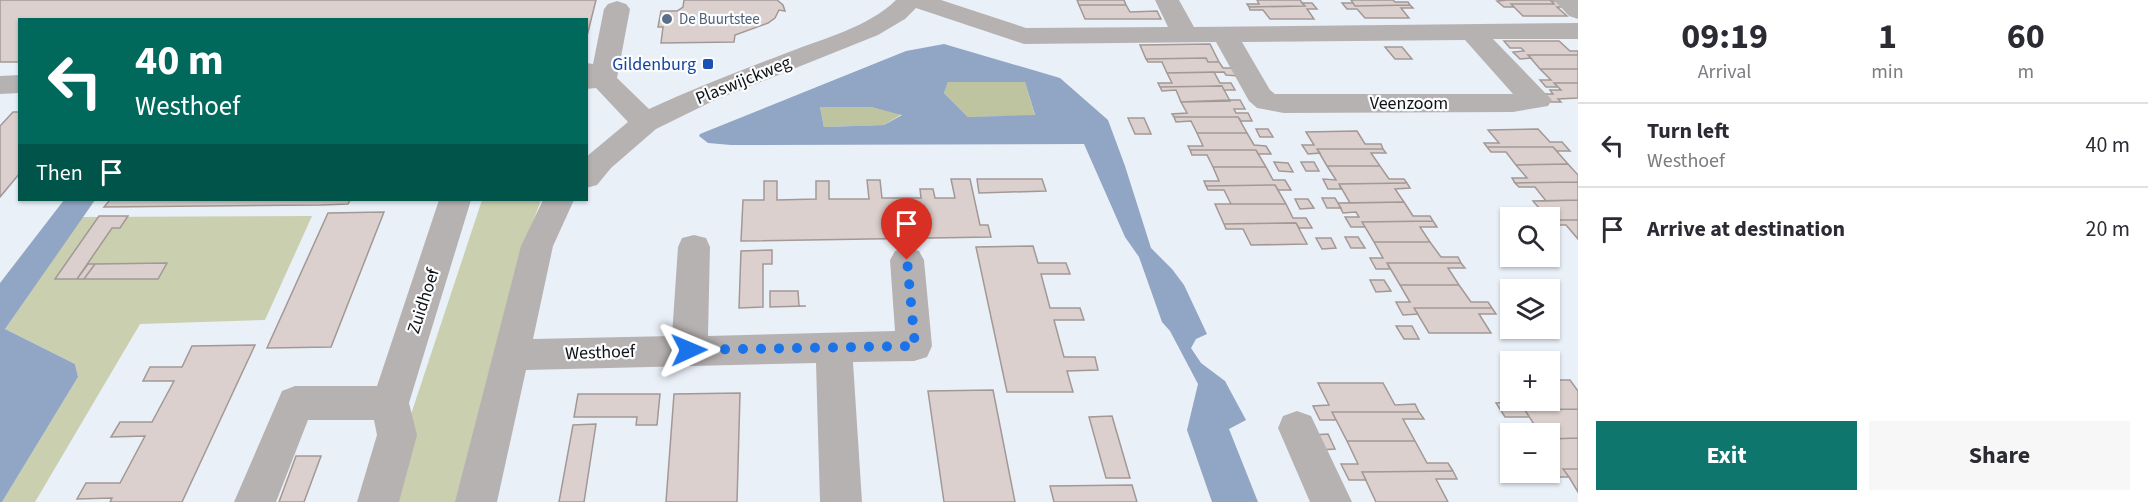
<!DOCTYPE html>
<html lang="en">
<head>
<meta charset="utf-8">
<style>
  body { margin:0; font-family:"Source Sans 3",sans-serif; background:#f7f7f7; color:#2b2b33; height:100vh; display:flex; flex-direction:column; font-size:22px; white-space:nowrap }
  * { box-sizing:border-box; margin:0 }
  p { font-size:20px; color:#7c7c81 }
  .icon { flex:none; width:33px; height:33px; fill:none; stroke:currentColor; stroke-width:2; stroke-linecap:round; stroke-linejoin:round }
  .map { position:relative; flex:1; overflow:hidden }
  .sheet { display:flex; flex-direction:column; background:#fff; width:570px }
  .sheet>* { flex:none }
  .guide { position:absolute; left:18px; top:18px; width:570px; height:183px; border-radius:0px; box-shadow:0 2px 4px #0004; background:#00695c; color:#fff; overflow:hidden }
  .fabs { position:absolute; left:1500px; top:207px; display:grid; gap:12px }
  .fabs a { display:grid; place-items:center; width:60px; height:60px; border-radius:0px; background:#fff; box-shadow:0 2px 4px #0004; font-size:30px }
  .pin { position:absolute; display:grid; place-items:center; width:51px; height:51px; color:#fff; margin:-62px -26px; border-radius:50% 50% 50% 0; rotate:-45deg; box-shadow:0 0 6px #0007 }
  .pin .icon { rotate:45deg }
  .me { position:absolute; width:66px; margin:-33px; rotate:89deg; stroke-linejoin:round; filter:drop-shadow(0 0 4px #0008) }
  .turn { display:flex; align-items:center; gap:21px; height:126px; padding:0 18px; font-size:27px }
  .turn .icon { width:78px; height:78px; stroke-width:2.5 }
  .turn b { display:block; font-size:42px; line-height:51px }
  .then { display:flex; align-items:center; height:57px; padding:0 18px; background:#0003; gap:12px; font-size:22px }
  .eta { display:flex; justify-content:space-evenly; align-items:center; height:102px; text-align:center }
  .eta b { font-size:36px; font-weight:700; line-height:42px }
  .cta { display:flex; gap:12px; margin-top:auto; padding:12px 18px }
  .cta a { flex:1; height:69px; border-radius:0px; background:#0f766e; color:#fff; font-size:24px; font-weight:700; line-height:69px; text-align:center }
  .cta a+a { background:#f7f7f7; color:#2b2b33 }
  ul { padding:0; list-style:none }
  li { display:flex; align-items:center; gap:18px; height:84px; padding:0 18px; border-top:2px solid #e1e1e2 }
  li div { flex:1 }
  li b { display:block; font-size:22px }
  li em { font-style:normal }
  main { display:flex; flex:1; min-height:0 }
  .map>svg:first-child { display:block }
  .green { fill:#cacfaf }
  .forest { fill:#bec49f }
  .water { fill:#91a6c4; fill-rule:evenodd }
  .building { fill:#dbd0cd; stroke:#a29895; stroke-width:1.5 }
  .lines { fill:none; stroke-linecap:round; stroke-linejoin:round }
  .minor { fill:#b7b2b2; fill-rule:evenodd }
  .route { stroke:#1a73e8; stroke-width:10; stroke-dasharray:0 18 }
  .service-dot { fill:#5c6f8a; stroke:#fbfcfe; stroke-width:2 }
  .transit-dot { fill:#1a4fb4; stroke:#fbfcfe; stroke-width:2 }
  .labels { text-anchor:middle; stroke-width:4.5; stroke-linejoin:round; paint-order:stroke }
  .far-service-label { font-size:15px; fill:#4e5e75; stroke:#fbfcfe; text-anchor:start }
  .transit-label { font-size:18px; fill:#164399; stroke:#fbfcfe; text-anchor:end }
  .street-label { font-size:18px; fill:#101215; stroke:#fbfcfe }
</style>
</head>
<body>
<main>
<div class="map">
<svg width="1578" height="502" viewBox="0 0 1578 502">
  <rect width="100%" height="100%" fill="#eaf0f8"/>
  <path class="green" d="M482,200H541L519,259L459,502H382Z
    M312,216L265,320L140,324L35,502H2L78,377L75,364L5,329L82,217Z"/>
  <path class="forest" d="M948,82H1025L1035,116L968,117L944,93Z
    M820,107H871L902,114L884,125L824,127Z"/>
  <path class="water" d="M944,44L1060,78L1108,120L1125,166L1151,248L1172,269L1184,285L1207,334L1196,339L1191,348L1201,363L1225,381L1246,420L1229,429L1258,502H1212L1187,430L1198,384L1170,331L1162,322L1139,257L1125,237L1084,144L731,145L708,143L699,136L700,134L906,51ZM948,82H1025L1035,115L968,117L944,93ZM871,107L902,115L884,125L824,127L820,107Z
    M64,200H95L5,329L75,364L78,377L2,502H0V283Z"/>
  <path class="building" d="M0,0H596L586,40V20H20V62H0Z
    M684,0H777L783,5L785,11L779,10L775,18L768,23L735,35L734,42L661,43L663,27H658L661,11H677L683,7Z
    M1077,0H1124L1126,5H1079Z
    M1257,0H1300L1305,6L1249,7L1247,4H1259Z
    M1351,0H1393L1395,2H1408L1410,5L1355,6Z
    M1507,0H1550L1554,4H1511L1514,7H1504L1497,1Z
    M1551,1H1561L1567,7H1557L1567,16H1523L1511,4H1554Z
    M1302,3H1312L1317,9H1307L1314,19H1270L1263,10H1250L1249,7L1305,6Z
    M1342,3H1353L1355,6L1410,5L1413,8H1401L1409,18H1365L1357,9H1347Z
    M1079,5H1126L1130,12L1157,11L1161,19H1085Z
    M1504,41H1559L1570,51H1578V55H1528L1531,58L1520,59L1513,52L1524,51L1521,48H1510Z
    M1210,44L1219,62H1208L1206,58L1146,59L1140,45Z
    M1385,47H1402L1412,59H1395Z
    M1528,55H1578V69H1540Z
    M1206,58L1208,62H1219L1223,68H1234L1238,76L1226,75L1224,72L1167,73L1162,62H1148L1146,59Z
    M1540,69H1578V83H1554L1558,87H1546L1540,80H1551Z
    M1214,72L1220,83H1231L1235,90H1224L1222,86L1160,87L1158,83H1172L1167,73Z
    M1554,83H1578V98L1558,99L1561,102H1549L1542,94H1553L1550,90H1561Z
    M1222,86L1230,101L1181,102L1176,90L1162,91L1160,87Z
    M1229,100H1240L1245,109H1234L1236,113H1248L1252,121H1241L1238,117H1174L1172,114L1187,113L1181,102Z
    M13,112H20V173L0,197V126Z
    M1174,117H1238L1247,133H1197L1191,121L1176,122Z
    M1128,118H1144L1151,134H1135Z
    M1256,129H1268L1273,137H1260Z
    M1538,129L1550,142H1562L1570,151H1557L1553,147H1487L1484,143H1499L1488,130Z
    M1357,131L1365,144H1381L1383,149H1317L1320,153L1308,154L1302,145H1314L1306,132Z
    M1197,133H1247L1254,145L1266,146L1271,154H1258L1256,150H1190L1188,146H1203Z
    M1487,147H1553L1568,164L1516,165L1506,152H1491Z
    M1317,149H1383L1386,153H1371L1380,166H1327Z
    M1190,150H1256L1266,167H1213L1207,155H1192Z
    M1274,162L1288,163L1293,172L1279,171Z
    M1301,162H1314L1319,171H1306Z
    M1568,164L1578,175V182L1515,183L1512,178H1527L1516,165Z
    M1327,166H1380L1389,179H1404L1407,183L1339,184L1341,189H1328L1323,179L1336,180Z
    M1213,167H1266L1273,180H1285L1291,190H1278L1275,185L1206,186L1204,181H1219Z
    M951,179H970L980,225H988L991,237L741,241L743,200H764V181H777V200L816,199V181H829V199H869L867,180H880L882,198H921L920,189H933L935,198H955Z
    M977,179H1042L1046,191L979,193Z
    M1578,182V200L1546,201L1535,187H1519L1515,183Z
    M1407,183L1410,188L1395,189L1404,202L1350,203L1339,184Z
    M1275,185L1286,204H1231L1224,190H1208L1206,186Z
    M1322,198H1335L1341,208H1327Z
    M1295,199H1308L1314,208L1300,209Z
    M110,200H350L348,204L321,205L104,207Z
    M1578,200V220H1550V218H1544L1542,215H1545L1533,201Z
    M1404,202L1413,216H1430L1433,221L1362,222L1365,227H1351L1345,217H1359L1356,212L1343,213L1338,203Z
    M1215,204H1286L1293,218H1306L1312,228H1299L1296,223L1224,224Z
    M384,212L331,347L267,348L328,213Z
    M99,216H128L120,228H112L77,279H55Z
    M1550,220H1578V239L1566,225H1550Z
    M1433,221L1437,227H1420L1430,242H1374L1362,222Z
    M1296,223L1307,244L1251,245L1243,229H1226L1224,224Z
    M1345,237H1358L1365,248H1351Z
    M1316,238H1331L1336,248L1322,249Z
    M1374,242H1430L1441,257H1458L1461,263H1387L1390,269H1376L1370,258H1383Z
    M1033,246L1038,263H1066L1070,274H1041L1050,308H1080L1084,320H1054L1064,357H1095L1098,370L1067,371L1073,392H1007L976,247Z
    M772,250V264H763V307L739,308L741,251Z
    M167,263L158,279H84L95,264Z
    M1387,263H1461L1465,268H1448L1459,285H1400Z
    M88,264H95L84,279H77Z
    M1370,280H1384L1391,291L1376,292Z
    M1400,285H1459L1471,302H1488L1492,308H1414L1418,314L1403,315L1396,302H1410Z
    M770,291H798L799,306H806L770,307Z
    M1414,308H1492L1496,314H1479L1491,333H1429Z
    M1396,326H1412L1419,339H1404Z
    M255,345L182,502H110L112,498L77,499L86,483H120L145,436L111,437L120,422H152L174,381H143L150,367H182L192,346Z
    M1550,380H1570L1578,391V409L1525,410L1529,417H1505L1496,403L1550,400Z
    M1318,383H1383L1395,405L1415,404L1419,412H1332L1336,420H1320L1313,406L1329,405Z
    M993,390L1015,502H944L928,391Z
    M740,393L737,502H666L674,394Z
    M578,394H660L657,425H636L637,417H574Z
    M1578,409V438L1550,439V434H1540L1525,410Z
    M1332,412H1419L1424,419H1403L1415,441H1347Z
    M1112,416L1130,478H1106L1089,417Z
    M596,424L584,502H559L573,425Z
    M1328,434L1335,449L1319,450L1312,435Z
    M1578,438V469H1563L1569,477H1543L1540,472H1550V461H1558L1550,448V439Z
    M1347,441H1415L1427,463H1448L1453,471L1362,472L1366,480H1349L1341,464H1358Z
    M296,456H321L304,502H279Z
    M1563,469H1578V492L1569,477Z
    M1453,471L1457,479H1436L1448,502H1376L1362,472Z
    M1132,485L1137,502H1054L1050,486Z"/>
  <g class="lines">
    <path class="minor" d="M896,0H941L1026,28L1168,27L1155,0H1179L1194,27L1578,23V39H1493L1552,100L1548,106L1513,112L1284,113L1257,108L1249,101L1216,42L1024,44L916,8L905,19L878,35L713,101L656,129L611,168L597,185L586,188V157L628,122L596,88L586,89V63L593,64L604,9L608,4L617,1L626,4L630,9L617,78L649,109C695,88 742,70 789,52C825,38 868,27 896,0ZM1465,40L1513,94H1275L1270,90L1242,42Z
      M1554,0H1578V19L1569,16Z
      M20,75V93L0,94V76Z
      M439,200H471L409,403L417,435L399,502H357L377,435L374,420H308L276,502H234L282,391L295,386H377Z
      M543,200H574L553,246L533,339L672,336L678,247L682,238L694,235L706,238L710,247L708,336L895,331L890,260L895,251L907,247L919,251L924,260L932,346L927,357L914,361L853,362L862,502H820L816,363L526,370L497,502H455L521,246Z
      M1297,411L1311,416L1352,502H1310L1278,428L1283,416Z"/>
  </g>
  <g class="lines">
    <path class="route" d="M689,350L915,346L907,260"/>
  </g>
  <circle class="service-dot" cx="667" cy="19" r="6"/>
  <rect class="transit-dot" x="702" y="58" width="12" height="12" rx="3"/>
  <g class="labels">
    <g class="far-service-label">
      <text x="679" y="24">De Buurtstee</text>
    </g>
    <g class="transit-label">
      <text x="696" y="70">Gildenburg</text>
    </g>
    <g class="street-label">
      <text transform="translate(743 80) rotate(-22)" y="6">Plaswijckweg</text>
      <text x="1409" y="109">Veenzoom</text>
      <text transform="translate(423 301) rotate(-72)" y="6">Zuidhoef</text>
      <text transform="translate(600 352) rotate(-2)" y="6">Westhoef</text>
    </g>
  </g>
</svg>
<div class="fabs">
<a><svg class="icon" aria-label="search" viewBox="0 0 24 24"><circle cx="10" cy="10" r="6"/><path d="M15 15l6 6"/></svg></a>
<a><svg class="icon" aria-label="layers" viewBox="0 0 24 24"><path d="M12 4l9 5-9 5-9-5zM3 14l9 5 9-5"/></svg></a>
<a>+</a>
<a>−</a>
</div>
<div class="pin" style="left:907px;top:260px;background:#d93025"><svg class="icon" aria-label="arrive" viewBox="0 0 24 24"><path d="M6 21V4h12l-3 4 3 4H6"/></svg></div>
<svg class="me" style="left:689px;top:350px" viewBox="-20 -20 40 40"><path d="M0-17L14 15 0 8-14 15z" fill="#1a73e8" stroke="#fff" stroke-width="4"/></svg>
<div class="guide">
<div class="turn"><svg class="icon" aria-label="left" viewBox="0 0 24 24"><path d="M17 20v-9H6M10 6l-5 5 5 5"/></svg><div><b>40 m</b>Westhoef</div></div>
<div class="then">Then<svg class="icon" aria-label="arrive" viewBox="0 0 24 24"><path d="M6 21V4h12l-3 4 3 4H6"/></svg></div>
</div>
</div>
<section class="sheet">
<div class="eta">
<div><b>09:19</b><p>Arrival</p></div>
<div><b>1</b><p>min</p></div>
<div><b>60</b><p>m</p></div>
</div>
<ul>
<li><svg class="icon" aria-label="left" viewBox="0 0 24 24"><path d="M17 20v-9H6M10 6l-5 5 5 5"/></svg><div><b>Turn left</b><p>Westhoef</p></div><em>40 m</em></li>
<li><svg class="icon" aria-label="arrive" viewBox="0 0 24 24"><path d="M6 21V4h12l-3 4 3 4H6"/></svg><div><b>Arrive at destination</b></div><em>20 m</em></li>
</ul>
<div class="cta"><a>Exit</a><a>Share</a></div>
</section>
</main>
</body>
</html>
